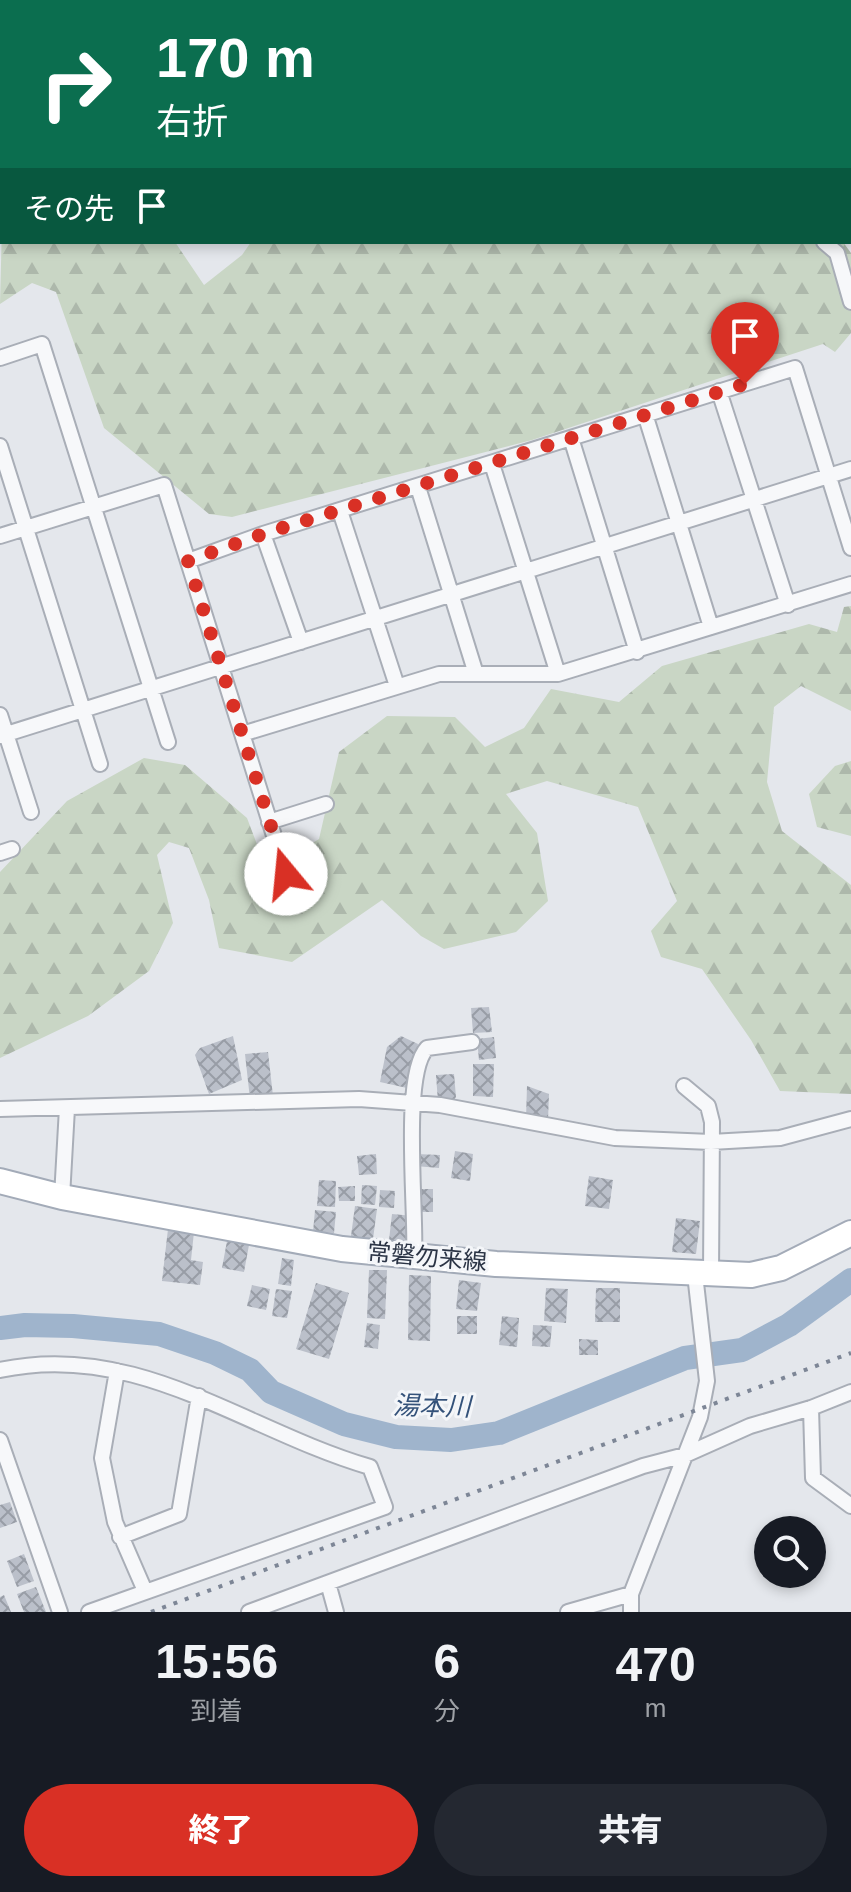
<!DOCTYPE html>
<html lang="ja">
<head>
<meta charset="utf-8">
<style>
  body { margin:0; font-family:Arial,"Noto Sans JP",sans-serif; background:#242831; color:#f1f3f6; height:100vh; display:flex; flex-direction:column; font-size:30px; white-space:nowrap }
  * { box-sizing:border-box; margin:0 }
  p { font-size:26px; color:#9ea1a6 }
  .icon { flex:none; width:44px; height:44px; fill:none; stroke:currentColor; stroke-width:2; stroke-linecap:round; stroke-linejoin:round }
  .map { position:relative; height:1612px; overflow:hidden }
  .panel { display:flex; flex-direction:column; background:#171b24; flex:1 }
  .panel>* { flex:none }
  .guide { position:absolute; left:0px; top:0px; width:852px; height:244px; box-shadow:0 4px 12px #0003; background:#0b6e4f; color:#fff; overflow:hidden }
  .fabs { position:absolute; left:754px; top:1516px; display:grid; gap:16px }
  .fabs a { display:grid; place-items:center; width:72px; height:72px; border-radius:50%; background:#171b24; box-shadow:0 4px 12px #0003; font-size:40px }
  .pin { position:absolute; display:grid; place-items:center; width:68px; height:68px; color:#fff; margin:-82px -34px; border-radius:50% 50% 50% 0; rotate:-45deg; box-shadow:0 0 8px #0007 }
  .pin .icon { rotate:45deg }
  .me { position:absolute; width:88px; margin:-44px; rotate:343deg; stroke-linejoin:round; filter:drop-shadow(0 0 6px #0008) }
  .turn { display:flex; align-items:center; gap:28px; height:168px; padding:0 24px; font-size:36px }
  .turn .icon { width:104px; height:104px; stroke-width:2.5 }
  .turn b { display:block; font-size:56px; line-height:68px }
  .then { display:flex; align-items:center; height:76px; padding:0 24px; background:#0003; gap:16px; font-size:30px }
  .eta { display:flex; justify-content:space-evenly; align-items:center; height:136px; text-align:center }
  .eta b { font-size:48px; font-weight:800; line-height:56px }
  .cta { display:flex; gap:16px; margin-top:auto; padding:16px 24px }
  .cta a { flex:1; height:92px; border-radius:48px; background:#d93025; color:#fff; font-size:32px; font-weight:800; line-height:92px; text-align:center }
  .cta a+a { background:#242831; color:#f1f3f6 }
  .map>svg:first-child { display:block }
  .forest { fill:url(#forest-firs) }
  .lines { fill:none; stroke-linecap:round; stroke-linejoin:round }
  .river { stroke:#9fb4cc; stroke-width:24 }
  .building { fill:url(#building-cross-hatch) }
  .minor-casing { stroke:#a9aeb7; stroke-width:18 }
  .primary-casing { stroke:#a3abb8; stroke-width:28 }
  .minor { stroke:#f7f8fa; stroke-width:14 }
  .primary { stroke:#fff; stroke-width:24 }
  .rail { stroke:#7d8696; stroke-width:4; stroke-dasharray:4 8; stroke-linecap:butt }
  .route { stroke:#d93025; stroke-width:14; stroke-dasharray:0 25.2 }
  .labels { text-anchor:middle; stroke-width:6; stroke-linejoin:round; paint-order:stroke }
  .street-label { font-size:24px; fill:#2b3445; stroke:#f4f6f9 }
  .water-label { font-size:26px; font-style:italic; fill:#34527a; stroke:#f4f6f9 }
</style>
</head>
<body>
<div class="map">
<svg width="851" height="1612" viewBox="0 0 851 1612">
  <defs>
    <pattern id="forest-firs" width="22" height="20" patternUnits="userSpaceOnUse" patternTransform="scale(2)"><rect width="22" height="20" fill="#c9d6c5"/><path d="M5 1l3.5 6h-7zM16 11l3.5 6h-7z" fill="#adb8ab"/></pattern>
    <pattern id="building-cross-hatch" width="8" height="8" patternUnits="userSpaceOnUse" patternTransform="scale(2)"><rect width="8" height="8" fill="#bbc0ca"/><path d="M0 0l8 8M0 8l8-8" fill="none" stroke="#989da6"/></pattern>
  </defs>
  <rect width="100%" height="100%" fill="#e4e7ec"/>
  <path class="forest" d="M211,0H851V195L850,2H206Z
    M2,224V242H175L204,285L242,255L251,242H843L851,253V333L835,352L823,344L532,440L232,517L209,514L104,428L56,292L32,283L0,304Z
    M851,606V711L801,686L774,707L767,782L782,831L851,885V1094L780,1091L751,1040L702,969L661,957L651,931L677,901L638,807L547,781L506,794L537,833L548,901L516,932L444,949L421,936L382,900L292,962L219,948L209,900L189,848L169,842L157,855L173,923L149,971L88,1016L0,1058V872L67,801L144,758L185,765L247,818L267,871L319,839L339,752L387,716L455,717L485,747L524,728L551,689L619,702L662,666L809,624L837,632L844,607Z
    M851,761V836L817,827L809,794L835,766Z"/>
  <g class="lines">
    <path class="river" d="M0,1328L25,1325L73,1326L159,1334L215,1353L250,1370L271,1392L344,1424L396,1437L451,1440L499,1433L685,1358L742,1350L789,1325L851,1280"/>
  </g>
  <path class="building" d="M489,1007L492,1032L473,1033L471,1008Z
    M233,1036L242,1080L209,1094L195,1055L200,1048Z
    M401,1036L418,1044L407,1088L380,1082L387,1047Z
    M494,1037L496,1058L479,1060L477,1039Z
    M268,1052L273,1096L250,1099L245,1054Z
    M473,1064H494L493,1097L473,1096Z
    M454,1074L456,1097L450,1105L438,1102L436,1075Z
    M527,1086L549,1094L548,1120L526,1119Z
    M455,1151L473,1154L470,1181L451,1178Z
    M376,1154L377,1174L359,1175L357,1156Z
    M416,1154L440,1155L439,1168L415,1166Z
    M589,1176L613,1180L609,1209L585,1206Z
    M319,1180L336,1181L335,1207L317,1206Z
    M362,1185L377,1186L375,1205L361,1204Z
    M355,1186V1201H339L338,1187Z
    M417,1189H433V1212H417Z
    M380,1190L395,1191L394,1208L379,1207Z
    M355,1206L377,1209L373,1239L351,1236Z
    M315,1210L336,1212L334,1233L313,1232Z
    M392,1214L413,1216L410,1242L389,1240Z
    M676,1218L700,1221L696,1254L672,1252Z
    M168,1229L194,1232L191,1260L203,1262L200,1285L162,1281Z
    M227,1241L249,1245L244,1272L222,1268Z
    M282,1258L294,1260L291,1286L278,1284Z
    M369,1270H387L385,1319L367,1318Z
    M409,1275L431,1276L430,1341L408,1340Z
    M459,1280L481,1283L477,1311L456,1309Z
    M316,1283L349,1293L329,1359L296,1349Z
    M252,1285L270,1289L266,1310L247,1306Z
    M546,1288L568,1289L566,1323L544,1321Z
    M596,1288H620V1322H595Z
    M276,1289L292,1291L287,1318L272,1316Z
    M457,1316H477V1334H457Z
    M502,1316L519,1318L517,1347L499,1345Z
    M367,1323L380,1325L378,1349L364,1347Z
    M533,1325L552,1326L550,1347L532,1346Z
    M579,1339L598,1340V1355H579Z
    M10,1502L17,1522L0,1528V1505Z
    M24,1554L34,1581L17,1587L7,1561Z
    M36,1587L46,1612H24L17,1594Z
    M4,1595L11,1612H0V1597Z"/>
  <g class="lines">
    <defs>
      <path id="minor" d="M251,0H262
        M23,2L28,0
        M0,10L2,9
        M0,147L2,146
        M824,242L837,253L851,302
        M0,358L42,344L168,742
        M719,391L788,605
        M645,414L711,627
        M571,438L637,652
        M0,446L100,764
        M492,464L558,674
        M418,487L476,674
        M340,511L397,686
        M263,534L301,642
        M0,536L164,485L286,874
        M188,561L263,534L795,368L851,548
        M0,715L31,812
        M242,734L439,674H558L851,584
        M0,736L851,469
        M269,822L326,804
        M0,853L12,849
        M684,1086L708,1106L712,1122L711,1274
        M0,1109L359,1099L440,1105L615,1138L711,1142L780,1138L851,1119
        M62,1197L67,1108
        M414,1257C417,1214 401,1075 427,1048L472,1042
        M0,1370C137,1340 246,1431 370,1467L385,1507L89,1612
        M117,1371L102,1458L115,1522L145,1591
        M811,1408L813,1478L851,1506
        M0,1440L60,1612
        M120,1537L179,1514L199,1396
        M328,1583L336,1612
        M249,1612L643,1466L685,1455L750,1426L811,1408L851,1392
        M568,1612L631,1594
        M631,1612V1594L700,1417L707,1381L695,1274"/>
      <path id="primary" d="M0,1181L62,1197L342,1249L496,1264L751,1275L781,1268L851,1233"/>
    </defs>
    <use href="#minor" class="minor-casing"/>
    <use href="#primary" class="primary-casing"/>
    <use href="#minor" class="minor"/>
    <use href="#primary" class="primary"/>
    <path class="rail" d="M151,1612L851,1353"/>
  </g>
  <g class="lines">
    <path class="route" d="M286,874L188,561L263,534L745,384"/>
  </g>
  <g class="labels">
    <g class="street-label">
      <text transform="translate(427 1257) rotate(5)" y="8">常磐勿来線</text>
    </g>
    <g class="water-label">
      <text transform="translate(432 1406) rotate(1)" y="9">湯本川</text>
    </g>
  </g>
</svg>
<div class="fabs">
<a><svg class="icon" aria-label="search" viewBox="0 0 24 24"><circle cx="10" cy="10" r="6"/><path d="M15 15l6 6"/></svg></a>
</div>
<div class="pin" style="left:745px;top:384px;background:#d93025"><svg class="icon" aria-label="arrive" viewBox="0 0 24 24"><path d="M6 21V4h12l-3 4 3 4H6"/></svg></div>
<svg class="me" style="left:286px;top:874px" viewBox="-20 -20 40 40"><circle r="19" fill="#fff"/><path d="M0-13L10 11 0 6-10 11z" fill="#d93025"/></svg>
<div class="guide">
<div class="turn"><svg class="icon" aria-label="right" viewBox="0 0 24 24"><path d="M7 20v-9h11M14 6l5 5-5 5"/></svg><div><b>170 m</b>右折</div></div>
<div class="then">その先<svg class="icon" aria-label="arrive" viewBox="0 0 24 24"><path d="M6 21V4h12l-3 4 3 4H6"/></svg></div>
</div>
</div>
<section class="panel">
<div class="eta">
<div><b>15:56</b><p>到着</p></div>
<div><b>6</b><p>分</p></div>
<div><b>470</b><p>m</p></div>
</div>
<div class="cta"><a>終了</a><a>共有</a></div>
</section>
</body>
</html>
